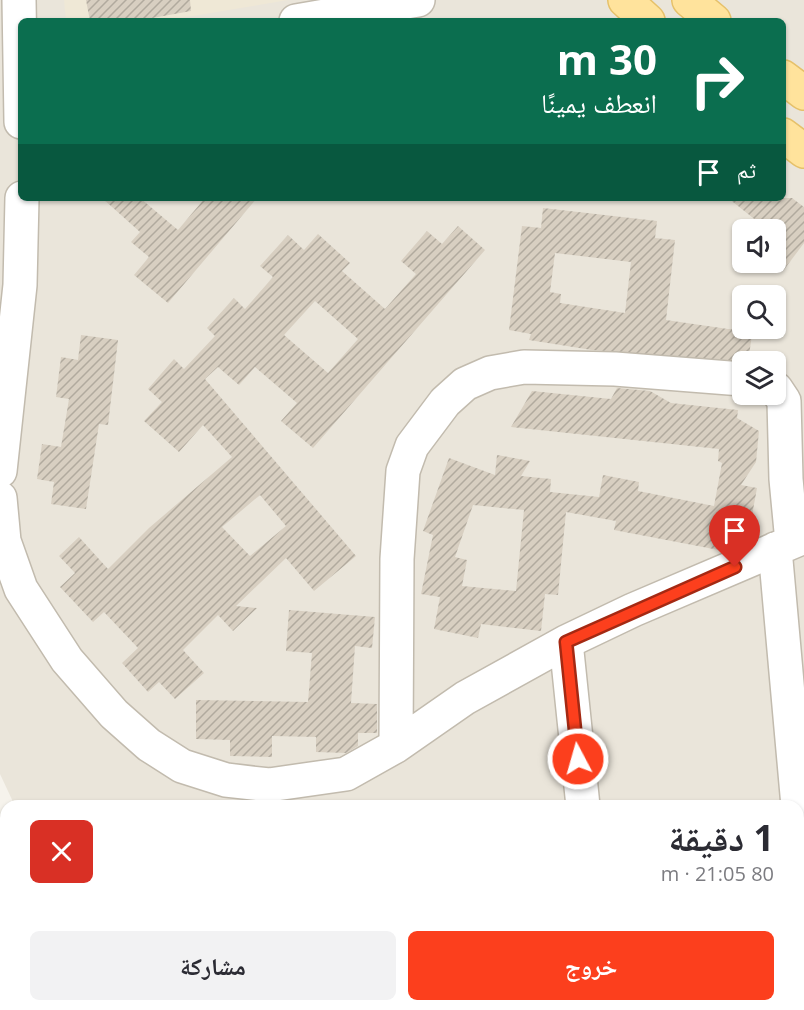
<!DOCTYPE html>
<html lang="ar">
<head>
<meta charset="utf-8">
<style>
  body { margin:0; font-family:"Open Sans","Noto Naskh Arabic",sans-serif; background:#f2f2f3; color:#2b2b33; direction:rtl; height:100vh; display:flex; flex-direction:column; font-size:22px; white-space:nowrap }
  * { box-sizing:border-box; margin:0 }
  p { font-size:20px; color:#7c7c81 }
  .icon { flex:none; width:33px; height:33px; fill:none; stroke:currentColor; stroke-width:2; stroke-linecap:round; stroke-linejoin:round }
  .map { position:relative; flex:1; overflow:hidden; direction:ltr }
  .details { position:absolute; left:0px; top:800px; width:804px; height:212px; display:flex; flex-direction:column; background:#fff; border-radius:18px 18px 0 0; box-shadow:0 2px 4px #0004; direction:rtl }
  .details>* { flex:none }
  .banner { position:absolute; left:18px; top:18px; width:768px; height:183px; border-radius:9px; box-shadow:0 2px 4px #0004; direction:rtl; background:#0b6e4f; color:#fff; overflow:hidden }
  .buttons { position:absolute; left:732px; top:219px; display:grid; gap:12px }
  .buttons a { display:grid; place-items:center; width:54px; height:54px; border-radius:9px; background:#fff; box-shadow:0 2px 4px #0004; font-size:30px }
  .pin { position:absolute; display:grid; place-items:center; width:51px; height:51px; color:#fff; margin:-62px -26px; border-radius:50% 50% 50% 0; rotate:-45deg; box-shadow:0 0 6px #0007 }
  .pin .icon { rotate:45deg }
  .me { position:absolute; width:66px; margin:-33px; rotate:354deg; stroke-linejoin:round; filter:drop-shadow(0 0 4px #0008) }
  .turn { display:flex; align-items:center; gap:21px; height:126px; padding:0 30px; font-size:27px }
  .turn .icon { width:78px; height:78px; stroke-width:2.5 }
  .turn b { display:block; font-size:42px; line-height:51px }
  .then { display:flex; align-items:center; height:57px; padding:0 30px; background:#0003; gap:12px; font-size:22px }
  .round { display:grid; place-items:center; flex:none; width:63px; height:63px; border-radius:9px; background:#f2f2f3 }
  .overview { display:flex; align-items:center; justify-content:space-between; height:102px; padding:0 30px }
  h1 { font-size:36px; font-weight:700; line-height:45px }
  .button { display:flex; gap:12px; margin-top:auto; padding:12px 30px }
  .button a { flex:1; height:69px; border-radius:9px; background:#fc3f1d; color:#fff; font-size:24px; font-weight:700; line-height:69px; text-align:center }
  .button a+a { background:#f2f2f3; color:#2b2b33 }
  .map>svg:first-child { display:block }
  .residential { fill:#eae5da; fill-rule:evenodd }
  .education { fill:#efe8d6 }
  .cemetery { fill:url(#cemetery-stones) }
  .building { fill:url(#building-hatch); fill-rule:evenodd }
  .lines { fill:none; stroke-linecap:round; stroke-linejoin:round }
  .minor-casing { stroke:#c2bbae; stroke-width:36 }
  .major-casing { stroke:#e6c16a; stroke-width:36 }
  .path { stroke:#c4b79f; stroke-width:4; stroke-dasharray:3 3; stroke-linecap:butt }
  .minor { stroke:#fff; stroke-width:33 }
  .major { stroke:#ffe39c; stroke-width:33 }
  .route-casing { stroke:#a42913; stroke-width:15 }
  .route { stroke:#fc3f1d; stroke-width:10 }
</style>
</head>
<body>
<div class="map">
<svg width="804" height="1010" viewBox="0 0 804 1010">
  <defs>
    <pattern id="cemetery-stones" width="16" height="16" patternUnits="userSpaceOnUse" patternTransform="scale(1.5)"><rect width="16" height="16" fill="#d2eab5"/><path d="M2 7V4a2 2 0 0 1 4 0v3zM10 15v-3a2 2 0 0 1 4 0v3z" fill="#b6ca9c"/></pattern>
    <pattern id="building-hatch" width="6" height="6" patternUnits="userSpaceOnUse" patternTransform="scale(1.5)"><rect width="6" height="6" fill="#d8cfc1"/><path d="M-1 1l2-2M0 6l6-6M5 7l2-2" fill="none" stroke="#b1aa9e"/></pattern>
  </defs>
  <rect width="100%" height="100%" fill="#f6f3ec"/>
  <path class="residential" d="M0,0H804V1010H114L112,1005H798V806H15L0,774ZM21,21H783V198H21ZM742,230H776V262H742ZM742,296H776V328H742ZM742,362H776V394H742Z"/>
  <path class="education" d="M64,0H288L163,21H66Z"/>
  <path class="cemetery" d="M6,945V1005H195L198,1010H0V947Z"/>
  <path class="building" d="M86,0H190L191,11L136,21H90Z
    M102,198H140L178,230L205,198H257L168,303L134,275L149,257L131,242L140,232Z
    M728,198H792L804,207V243L783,271L772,262H776V230H768Z
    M543,208L657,221L655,238L675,240L666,320L728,329L753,328L748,362L592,350L529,340L531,334L509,330L522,226L541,228ZM555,253L631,262L625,313L560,303L561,294L550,292Z
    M458,226L485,250L313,448L281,421L297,403L255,367L239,385L218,367L205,379L356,556L314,591L286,558L236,606L257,608L233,631L218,615L183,650L204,673L175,699L159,682L148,692L122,663L138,648L104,612L93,622L60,587L75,573L59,556L79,537L108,569L149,528L232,457L203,425L179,452L144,421L162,402L148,389L174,359L184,369L215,336L207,328L234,298L245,309L273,277L260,266L288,235L304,250L318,234L350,263L342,271L385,309L416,274L401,261L427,231L442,244ZM315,301L358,339L328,373L284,335ZM260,495L286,526L250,556L222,527Z
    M81,335L118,340L108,425L99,424L86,509L51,504L54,482L37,479L42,444L61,447L69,399L56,397L61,357L78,360Z
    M617,388L650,391L671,403L738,410L737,418L759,431L756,462L741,485L757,488L749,532L735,529L731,548L724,551L614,530L616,521L566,512L558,595L545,594L541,631L481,624L478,638L434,629L440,597L421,594L433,535L423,531L449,458L495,475L497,455L530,461L521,476L551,479L550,492L599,497L603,475L639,482L638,491L714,506L722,463L718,461L719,449L511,427L532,391L611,399ZM473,505L524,510L516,591L462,586L467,560L455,557Z
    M289,610L375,617L372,648L355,646L351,703L377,704V733H358V746L346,753L316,752V737L272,736V757L230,756V740L196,739V700L308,702L312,653L286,651Z"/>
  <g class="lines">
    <defs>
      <path id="minor" d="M19,0L21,122
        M296,21L418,0
        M776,389L784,401L786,479L792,542
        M0,471L20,285L22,198
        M0,498L4,541L21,589L67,660L114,714L149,745L182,766L226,780L269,785L346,774L396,746L465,698L566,642L633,610L804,537
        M775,549L798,806
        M566,642L583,806
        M396,746L397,559L403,471L412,446L445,402L465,384L490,373L524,367L615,369L742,379
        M798,806L804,875
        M798,930L804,928
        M311,1005L314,1010
        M404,1010L429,1005"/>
      <path id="major" d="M625,0L648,21
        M689,0L714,21
        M783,77L804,93
        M783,135L804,151"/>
    </defs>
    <use href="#minor" class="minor-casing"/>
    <use href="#major" class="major-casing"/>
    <path class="path" d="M0,1004L6,997
      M38,1005L41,1010"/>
    <use href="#minor" class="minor"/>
    <use href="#major" class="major"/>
  </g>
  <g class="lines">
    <defs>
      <path id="route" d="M578,759L566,642L735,567"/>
    </defs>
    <use href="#route" class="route-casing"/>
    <use href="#route" class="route"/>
  </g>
</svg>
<div class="buttons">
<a><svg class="icon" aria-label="sound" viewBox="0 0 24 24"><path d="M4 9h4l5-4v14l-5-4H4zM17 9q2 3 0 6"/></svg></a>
<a><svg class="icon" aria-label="search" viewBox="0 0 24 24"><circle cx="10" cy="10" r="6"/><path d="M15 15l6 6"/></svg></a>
<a><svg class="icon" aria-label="layers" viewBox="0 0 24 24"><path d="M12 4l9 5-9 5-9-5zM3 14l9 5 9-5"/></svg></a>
</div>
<div class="pin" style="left:735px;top:567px;background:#d93025"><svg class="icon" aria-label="arrive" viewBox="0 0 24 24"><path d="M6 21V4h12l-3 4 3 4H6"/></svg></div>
<svg class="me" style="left:578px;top:759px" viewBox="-20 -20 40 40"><circle r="17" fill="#fc3f1d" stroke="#fff" stroke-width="3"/><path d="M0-11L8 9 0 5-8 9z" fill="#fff"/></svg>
<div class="banner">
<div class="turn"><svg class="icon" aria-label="right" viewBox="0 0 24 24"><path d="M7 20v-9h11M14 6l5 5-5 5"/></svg><div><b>30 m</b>انعطف يمينًا</div></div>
<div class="then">ثم<svg class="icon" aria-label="arrive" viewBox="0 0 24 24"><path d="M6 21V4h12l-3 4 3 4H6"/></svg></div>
</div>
<section class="details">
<div class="overview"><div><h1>1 دقيقة</h1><p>80 m · 21:05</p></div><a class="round" style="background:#d93025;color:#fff"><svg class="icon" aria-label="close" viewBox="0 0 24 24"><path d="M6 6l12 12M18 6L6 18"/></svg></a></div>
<div class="button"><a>خروج</a><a>مشاركة</a></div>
</section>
</div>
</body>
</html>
